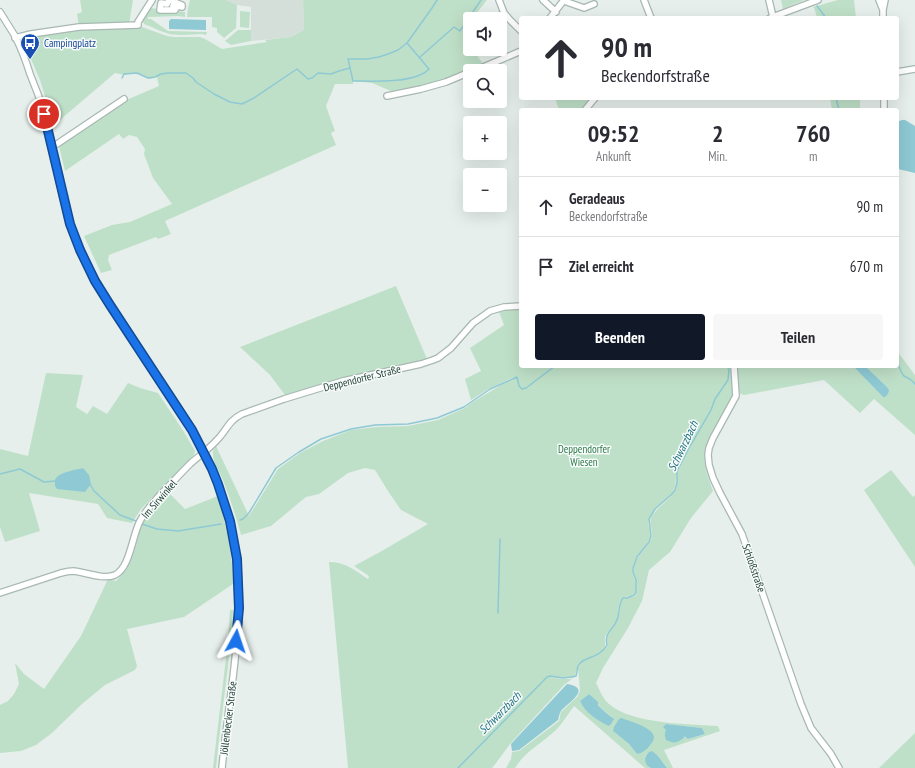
<!DOCTYPE html>
<html lang="de">
<head>
<meta charset="utf-8">
<style>
  body { margin:0; font-family:"PT Sans Narrow",sans-serif; background:#f7f7f7; color:#2b2b33; height:100vh; display:flex; flex-direction:column; font-size:15px; white-space:nowrap }
  * { box-sizing:border-box; margin:0 }
  p { font-size:13px; color:#7c7c81 }
  .icon { flex:none; width:22px; height:22px; fill:none; stroke:currentColor; stroke-width:2; stroke-linecap:round; stroke-linejoin:round }
  .map { position:relative; flex:1; overflow:hidden }
  .details { position:absolute; left:519px; top:108px; width:380px; height:260px; display:flex; flex-direction:column; background:#fff; border-radius:4px; box-shadow:0 4px 16px #0002 }
  .details>* { flex:none }
  .hud { position:absolute; left:519px; top:16px; width:380px; height:84px; border-radius:4px; box-shadow:0 4px 16px #0002; background:#fff; color:#2b2b33; overflow:hidden }
  .fabs { position:absolute; left:463px; top:12px; display:grid; gap:8px }
  .fabs a { display:grid; place-items:center; width:44px; height:44px; border-radius:4px; background:#fff; box-shadow:0 4px 16px #0002; font-size:20px }
  .pin { position:absolute; display:grid; place-items:center; width:34px; height:34px; color:#fff; margin:-17px; border:2px solid #fff; border-radius:50%; box-shadow:0 1px 4px #0007 }
  .me { position:absolute; width:44px; margin:-22px; rotate:5deg; stroke-linejoin:round; filter:drop-shadow(0 0 3px #0008) }
  .turn { display:flex; align-items:center; gap:14px; height:84px; padding:0 16px; font-size:18px }
  .turn .icon { width:52px; height:52px; stroke-width:2.5 }
  .turn b { display:block; font-size:28px; line-height:34px }
  .eta { display:flex; justify-content:space-evenly; align-items:center; height:68px; text-align:center }
  .eta b { font-size:24px; font-weight:800; line-height:28px }
  .cta { display:flex; gap:8px; margin-top:auto; padding:8px 16px }
  .cta a { flex:1; height:46px; border-radius:4px; background:#111827; color:#fff; font-size:16px; font-weight:800; line-height:46px; text-align:center }
  .cta a+a { background:#f7f7f7; color:#2b2b33 }
  ul { padding:0; list-style:none }
  li { display:flex; align-items:center; gap:12px; height:60px; padding:0 16px; border-top:1px solid #e1e1e2 }
  li div { flex:1 }
  li b { display:block; font-size:15px }
  li em { font-style:normal }
  .map>svg:first-child { display:block }
  .built { fill:#d4dfda }
  .green { fill:#bfe0c8; fill-rule:evenodd }
  .water { fill:#8ec9d4 }
  .lines { fill:none; stroke-linecap:round; stroke-linejoin:round }
  .stream { stroke:#8ec9d4; stroke-width:1.5 }
  .minor-casing { stroke:#a8b8b2; stroke-width:8 }
  .minor { stroke:#fff; stroke-width:5.5 }
  .route-casing { stroke:#114b97; stroke-width:10 }
  .route { stroke:#1a73e8; stroke-width:7 }
  .labels { text-anchor:middle; stroke-width:3; stroke-linejoin:round; paint-order:stroke }
  .transit-label { font-size:11px; fill:#164399; stroke:#f7fbf9; text-anchor:start }
  .street-label { font-size:11px; fill:#24423a; stroke:#f7fbf9 }
  .park-label { font-size:11px; fill:#2d7a4b; stroke:#f7fbf9 }
  .water-label { font-size:12px; font-style:italic; fill:#1c6f80; stroke:#f7fbf9 }
</style>
</head>
<body>
<div class="map">
<svg width="915" height="768" viewBox="0 0 915 768">
  <rect width="100%" height="100%" fill="#e6efeb"/>
  <path class="built" d="M226,0H303L304,30L291,37L251,41V7L237,5Z"/>
  <path class="green" d="M80,0H133L129,24L79,26L77,14L82,12Z
    M190,0H226L237,5L236,28L224,38L217,32V28L212,27V17H187L188,8Z
    M303,0H487L472,19H470C470,22 465,33 464,38L470,46V49H472L484,65L439,82L403,90L391,91L372,83L353,81V84H335L326,106L335,131L331,133L336,145L165,221L171,234L158,239L156,237L109,255L108,260L112,270L101,273L84,236L112,225L130,222L172,204L153,178L144,154L145,149L137,137L129,135L123,139L119,134L65,171L59,146L124,101L159,86L157,77L150,79L137,73L124,75L115,73L54,125L40,80L22,38L29,35L80,28L139,26L167,36L174,37H200L205,39L222,49L267,42L265,40L291,37L304,30Z
    M781,0H804L783,9Z
    M838,0H854L856,18H818C815,15 816,10 813,7Z
    M150,8L185,12V17L178,16L148,17V19H151L168,31L207,32L206,35L202,34C193,34 179,36 170,34C161,32 153,27 144,24C140,18 147,13 150,8Z
    M240,11L250,12L249,28L240,27Z
    M238,30H251V41L231,45L225,41Z
    M555,98H592L582,110H559Z
    M830,98H860V110H832Z
    M396,286L427,359L344,377L285,395L270,375L240,347Z
    M521,308V366H731L735,391L734,396C724,413 702,444 705,464C706,473 710,482 713,491L691,518L670,552L649,570L642,601L628,628L603,668L596,683C600,690 602,698 609,704C631,724 688,724 718,726L720,731L664,750L673,768H667L658,756L652,752C641,754 644,763 652,768H645L574,706C569,713 563,722 557,729C543,743 525,751 515,768H506L511,759L512,752L519,751L559,721L561,712L577,697L580,691L578,668C586,654 599,661 608,645C604,632 613,631 617,621C620,615 620,608 621,601L623,599L635,596C642,583 630,575 635,563C638,555 650,545 652,537C653,530 648,523 652,516C658,506 672,499 676,488C678,483 677,478 677,473C679,467 689,449 693,443L692,442C688,448 685,456 681,463C680,466 678,469 677,471C675,477 677,483 674,489C670,499 659,503 653,511C652,514 649,517 649,519C647,525 651,532 650,537C648,546 635,556 633,566C630,575 640,584 635,592C632,598 623,595 620,601C618,607 619,615 616,622C613,627 607,631 605,637C604,642 607,646 603,651C590,663 580,652 575,676L572,678L550,677L562,679H572L565,684L510,744L496,763L492,768H348L329,562C346,562 354,570 368,579L369,576L354,566L380,552L428,524L401,510L388,491L375,470L365,468L348,473L319,494L306,497L271,526L241,535C236,516 230,498 223,480C219,470 212,462 213,451L216,446L249,516L278,469L300,453L323,441L351,430L376,427L408,426L438,420L465,408L473,402L514,377L488,389L471,400L465,379L481,371L470,348L504,325L499,312ZM589,694L605,712L614,718L580,701ZM666,724L702,728L705,734L688,739L684,736L666,730ZM613,731L647,749L637,754L629,744Z
    M897,351L915,375V435L874,399L860,413L824,380L744,395L741,394L739,392L736,366H853L883,397L886,386L865,366H897Z
    M46,373L83,375L76,407L87,414L93,406L107,414L128,383L140,388L158,393L184,432L195,451L194,455L141,509L132,523L107,518L98,504L29,493L40,531L5,542L0,527V449L28,456Z
    M891,470L913,497L915,495V567L864,490Z
    M167,491L185,509L218,496C226,525 233,554 233,584L184,617L127,629L137,666L135,670L105,685L82,704L52,733L36,745L21,751L0,753V705L8,701L14,694L19,684L15,663L24,674L44,689L81,636L108,579L116,581C133,566 132,541 142,522C148,510 158,500 167,491Z
    M230,610H233C230,663 221,715 216,768H213L228,641Z
    M915,733V768H879Z"/>
  <path class="water" d="M171,19L206,20V30L169,29V21Z
    M902,120H905L915,126V173L898,169L897,168V122Z
    M853,366H865L886,386L889,390L888,394L885,397H883Z
    M83,468L89,475L91,484L85,492L57,489L55,486C55,486 55,480 55,480C58,472 76,470 83,468Z
    M567,684C593,688 568,703 561,711C559,714 559,717 558,720L519,750L512,751L511,744Z
    M589,694L598,702V705L605,712L614,719L611,724L609,726C596,720 586,713 580,701Z
    M621,718C629,721 653,727 654,737C654,740 652,743 650,745C647,750 642,753 637,754L629,744L613,731L614,727L619,719Z
    M666,724L702,728L705,734L688,739L684,736V738C676,743 675,744 666,740C665,736 664,734 666,730L663,727Z
    M652,751L658,756L667,768C662,768 655,768 651,768C642,764 644,753 652,751Z"/>
  <g class="lines">
    <path class="stream" d="M817,6L826,18
      M407,43L429,69C427,71 425,73 422,74C405,83 372,81 353,81L348,59H367L379,57L388,54L398,50L407,43L432,8L437,0
      M420,57L454,27L460,31L481,0
      M122,78L124,74L137,73L148,78L155,77L161,74L168,73H186L193,78L196,82L214,94L230,102L242,104L254,98L297,69L308,79L312,78L318,73L331,74L339,71L350,68
      M836,98L839,110
      M897,360C899,365 900,372 904,376C909,379 911,378 915,384
      M767,366H768
      M0,474L20,469L44,482L56,481
      M90,484L94,491L120,515L136,521
      M240,520L243,519L249,513L276,468L299,452L321,439L351,429L375,425L408,424L437,418L464,407L490,389L517,377L519,386L522,389L526,388L555,366
      M142,524L157,529L178,531L221,524
      M498,613L500,539
      M458,768L547,677L550,676L563,678L572,677L576,676C577,673 577,669 578,666C584,655 599,660 607,645C604,631 613,631 617,620C620,613 618,604 623,598H627L634,595L636,592V580L633,572V568L637,557L649,542L651,536L649,519L655,509L671,495L675,490L677,483V471L688,450L711,410L715,399L728,380L729,370L727,366"/>
    <defs>
      <path id="minor" d="M169,0L182,5V7L174,5L173,6L176,8L175,10H160L161,3L167,4Z
        M499,0L504,13L510,20L521,31
        M543,0L556,12
        M565,0L567,2L584,8L594,4
        M644,0L651,18
        M769,0L773,17
        M879,0L883,10
        M0,12C5,20 10,28 15,36C21,48 26,61 30,74C36,88 41,102 45,116C56,161 62,208 81,250C109,315 157,369 192,430C224,485 241,547 239,610C237,663 227,715 222,768
        M550,18L564,0
        M770,18L818,0
        M883,18V10L885,0
        M494,19L504,13
        M15,38L31,34L79,27L138,25V22L152,0
        M474,71L521,51
        M897,72L915,69
        M387,96L421,89L446,82L470,72
        M585,110L595,98
        M884,110V98
        M52,145L57,144L124,99
        M734,366L736,396L713,438L709,448L708,455L709,465L713,478L720,493L742,534L801,704L811,728L831,754L839,768
        M0,593L61,573C65,572 69,571 73,571C85,572 103,580 115,575C130,568 132,536 140,521C145,511 153,503 160,495C170,485 180,474 190,464C199,456 209,449 217,440C227,430 228,421 242,414L284,399L343,381L421,364L433,360L438,358L451,348L473,323L483,316L490,311L504,307L521,306"/>
    </defs>
    <use href="#minor" class="minor-casing"/>
    <use href="#minor" class="minor"/>
  </g>
  <g class="lines">
    <defs>
      <path id="route" d="M44,114L70,224L80,250L95,281L110,305L192,430L212,469L218,484L230,521L237,559L239,608L236,641"/>
    </defs>
    <use href="#route" class="route-casing"/>
    <use href="#route" class="route"/>
  </g>
  <defs>
    <symbol id="bus-pin" viewBox="-11 -11 22 30"><path d="M0 17L-7.5 6A9.5 9.5 0 1 1 7.5 6Z" fill="#1a4fb4" stroke="#f7fbf9"/><path d="M-5-6H5V4H4V6H2V4H-2V6H-4V4H-5ZM-3.5-4V0h7V-4ZM-3.5 1.2v1.5H-2V1.2ZM2 1.2v1.5H3.5V1.2Z" fill="#fff"/></symbol>
  </defs>
  <g fill-rule="evenodd">
    <use href="#bus-pin" x="19" y="32" width="22" height="30"/>
  </g>
  <g class="labels">
    <g class="transit-label">
      <text x="44" y="47">Campingplatz</text>
    </g>
    <g class="street-label">
      <text transform="translate(362 378) rotate(-14)" y="4">Deppendorfer Straße</text>
      <text transform="translate(159 499) rotate(-49)" y="4">Im Sirwinkel</text>
      <text transform="translate(754 568) rotate(71)" y="4">Schloßstraße</text>
      <text transform="translate(228 718) rotate(-83)" y="4">Jöllenbecker Straße</text>
    </g>
    <g class="park-label">
      <text x="584" y="453">Deppendorfer<tspan x="584" dy="13">Wiesen</tspan></text>
    </g>
    <g class="water-label">
      <text transform="translate(683 446) rotate(-64)" y="4">Schwarzbach</text>
      <text transform="translate(500 713) rotate(-45)" y="4">Schwarzbach</text>
    </g>
  </g>
</svg>
<div class="fabs">
<a><svg class="icon" aria-label="sound" viewBox="0 0 24 24"><path d="M4 9h4l5-4v14l-5-4H4zM17 9q2 3 0 6"/></svg></a>
<a><svg class="icon" aria-label="search" viewBox="0 0 24 24"><circle cx="10" cy="10" r="6"/><path d="M15 15l6 6"/></svg></a>
<a>+</a>
<a>−</a>
</div>
<div class="pin" style="left:44px;top:114px;background:#d93025"><svg class="icon" aria-label="arrive" viewBox="0 0 24 24"><path d="M6 21V4h12l-3 4 3 4H6"/></svg></div>
<svg class="me" style="left:236px;top:641px" viewBox="-20 -20 40 40"><path d="M0-17L14 15 0 8-14 15z" fill="#1a73e8" stroke="#fff" stroke-width="4"/></svg>
<div class="hud">
<div class="turn"><svg class="icon" aria-label="ahead" viewBox="0 0 24 24"><path d="M12 20V5M6 11l6-6 6 6"/></svg><div><b>90 m</b>Beckendorfstraße</div></div>
</div>
<section class="details">
<div class="eta">
<div><b>09:52</b><p>Ankunft</p></div>
<div><b>2</b><p>Min.</p></div>
<div><b>760</b><p>m</p></div>
</div>
<ul>
<li><svg class="icon" aria-label="ahead" viewBox="0 0 24 24"><path d="M12 20V5M6 11l6-6 6 6"/></svg><div><b>Geradeaus</b><p>Beckendorfstraße</p></div><em>90 m</em></li>
<li><svg class="icon" aria-label="arrive" viewBox="0 0 24 24"><path d="M6 21V4h12l-3 4 3 4H6"/></svg><div><b>Ziel erreicht</b></div><em>670 m</em></li>
</ul>
<div class="cta"><a>Beenden</a><a>Teilen</a></div>
</section>
</div>
</body>
</html>
